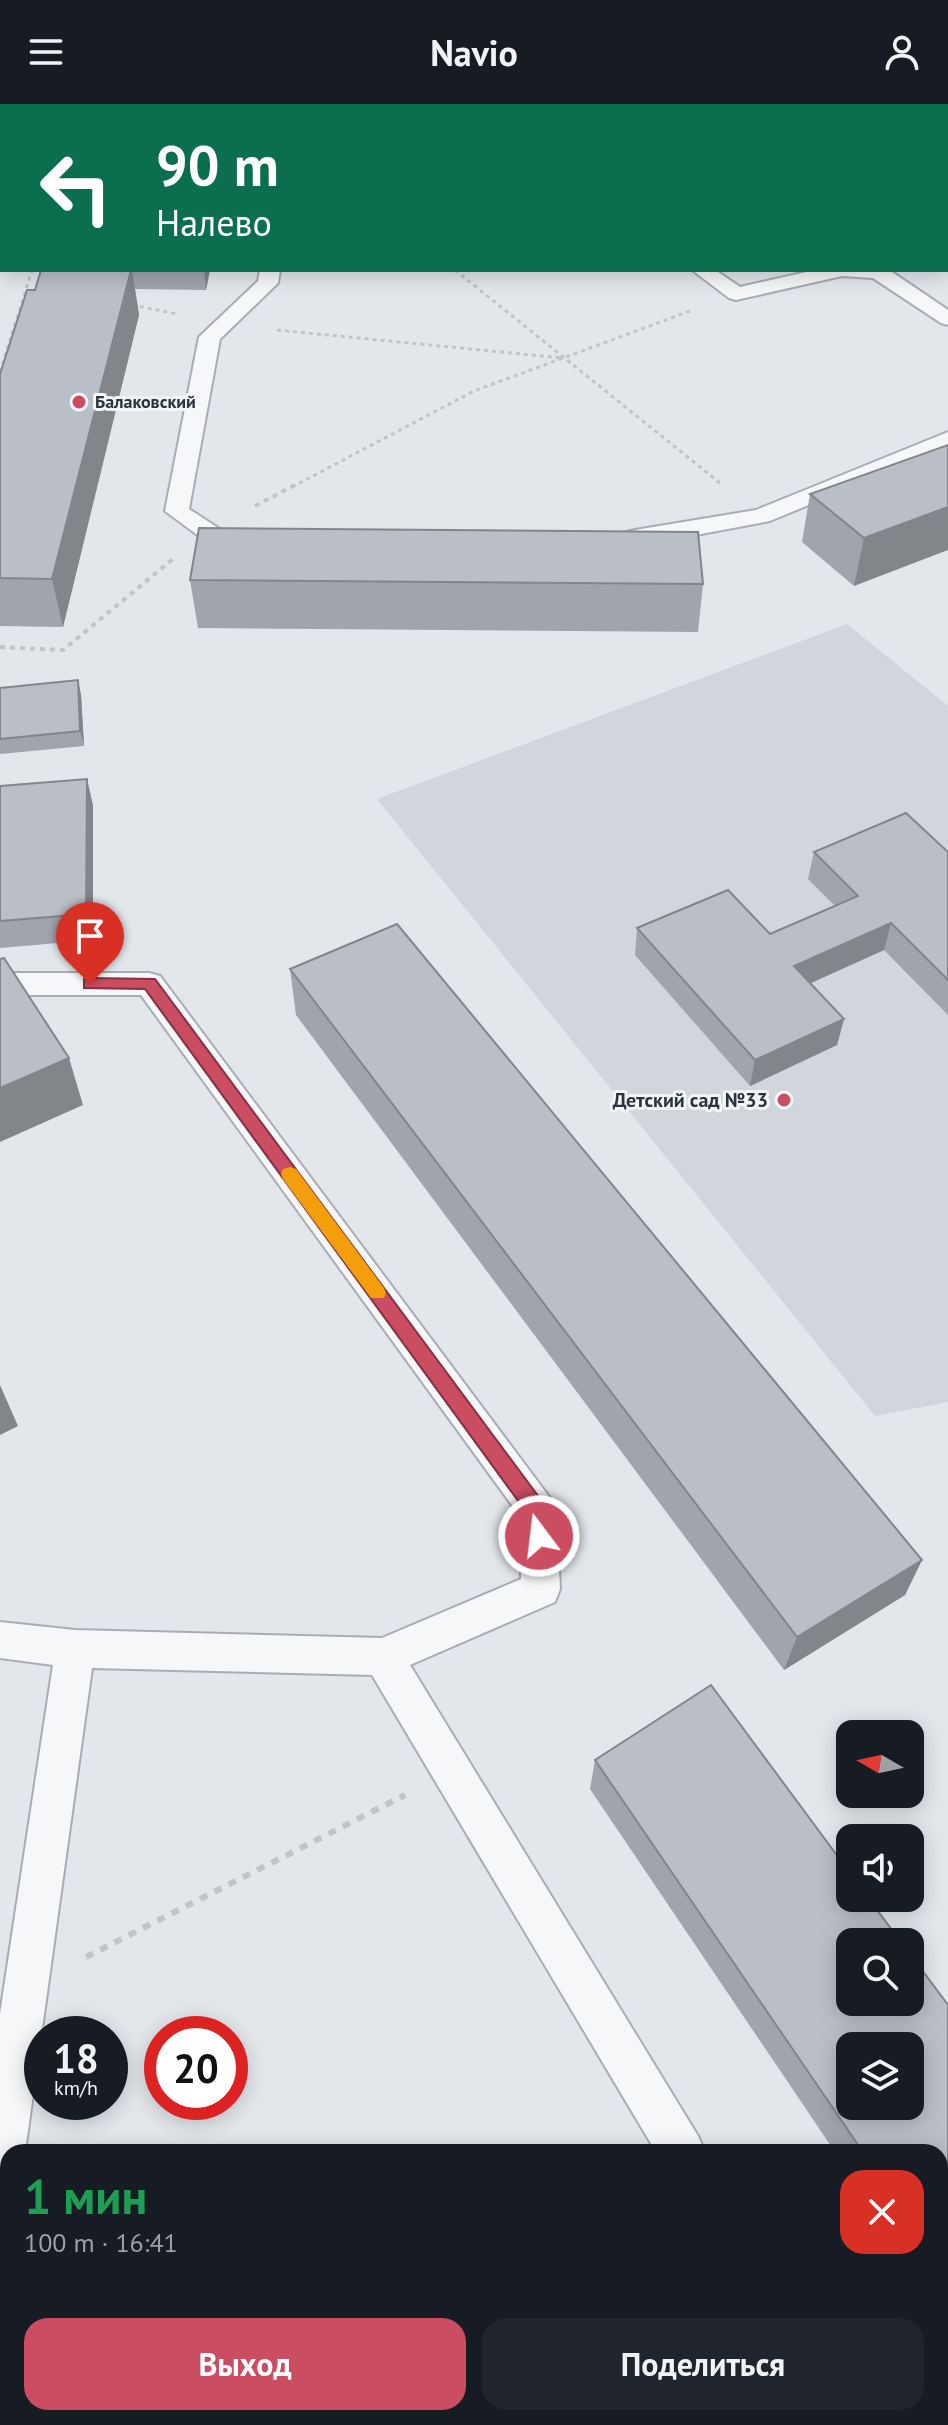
<!DOCTYPE html>
<html lang="ru">
<head>
<meta charset="utf-8">
<style>
  body { margin:0; font-family:"PT Sans",sans-serif; background:#20242c; color:#f1f3f6; height:100vh; display:flex; flex-direction:column; font-size:30px; white-space:nowrap }
  * { box-sizing:border-box; margin:0 }
  p { font-size:26px; color:#9ea1a6 }
  .icon { flex:none; width:44px; height:44px; fill:none; stroke:currentColor; stroke-width:2; stroke-linecap:round; stroke-linejoin:round }
  .map { position:relative; flex:1; overflow:hidden }
  .panel { position:absolute; left:0px; top:2040px; width:948px; height:282px; display:flex; flex-direction:column; background:#171b24; border-radius:24px 24px 0 0; box-shadow:0 4px 20px #0003 }
  .panel>* { flex:none }
  .top-card { position:absolute; left:0px; top:0px; width:948px; height:168px; box-shadow:0 4px 20px #0003; background:#0b6e4f; color:#fff; overflow:hidden }
  .needle { width:52px; rotate:279deg }
  .tools { position:absolute; left:836px; top:1616px; display:grid; gap:16px }
  .tools a { display:grid; place-items:center; width:88px; height:88px; border-radius:16px; background:#171b24; box-shadow:0 4px 20px #0003; font-size:40px }
  .speed { position:absolute; left:24px; top:1912px; display:flex; gap:16px; font-size:40px; font-weight:700; text-align:center }
  .speed>* { display:grid; place-content:center; width:104px; height:104px; border-radius:50%; background:#171b24; box-shadow:0 4px 20px #0003; line-height:1 }
  .speed small { font-size:20px; font-weight:400 }
  .speed .limit { border:12px solid #d22; background:#fff; color:#111 }
  .pin { position:absolute; display:grid; place-items:center; width:68px; height:68px; color:#fff; margin:-82px -34px; border-radius:50% 50% 50% 0; rotate:-45deg; box-shadow:0 0 8px #0007 }
  .pin .icon { rotate:45deg }
  .me { position:absolute; width:88px; margin:-44px; rotate:345deg; stroke-linejoin:round; filter:drop-shadow(0 0 6px #0008) }
  .turn { display:flex; align-items:center; gap:28px; height:168px; padding:0 24px; font-size:36px }
  .turn .icon { width:104px; height:104px; stroke-width:2.5 }
  .turn b { display:block; font-size:56px; line-height:68px }
  .round { display:grid; place-items:center; flex:none; width:84px; height:84px; border-radius:24px; background:#20242c }
  .headline { display:flex; align-items:center; justify-content:space-between; height:136px; padding:0 24px }
  h1 { font-size:48px; font-weight:600; line-height:60px; color:#1e9e55 }
  .primary-button { display:flex; gap:16px; margin-top:auto; padding:16px 24px }
  .primary-button a { flex:1; height:92px; border-radius:24px; background:#ca4d62; color:#fff; font-size:32px; font-weight:600; line-height:92px; text-align:center }
  .primary-button a+a { background:#20242c; color:#f1f3f6 }
  header { display:flex; justify-content:space-between; align-items:center; height:104px; padding:0 24px; background:#171b24; font-size:36px; font-weight:600 }
  .map>svg:first-child { display:block }
  .built { fill:#d1d5dc }
  .lines { fill:none; stroke-linecap:round; stroke-linejoin:round }
  .lane-casing { stroke:#a8adb5; stroke-width:4 }
  .secondary-casing { stroke:#a8adb5; stroke-width:4 }
  .path-far2 { stroke:#c1c4c9; stroke-width:3; stroke-dasharray:4 4; stroke-linecap:butt }
  .path-far1 { stroke:#c1c4c9; stroke-width:4; stroke-dasharray:5 5; stroke-linecap:butt }
  .path { stroke:#c1c4c9; stroke-width:6; stroke-dasharray:8 8; stroke-linecap:butt }
  .lane { fill:#f6f7f9; fill-rule:evenodd }
  .secondary { fill:#fff; fill-rule:evenodd }
  .wall { fill:#a0a4ab }
  .shaded-wall { fill:#82868b }
  .building { fill:#babfc7; stroke:#82868b; stroke-width:2; fill-rule:evenodd }
  .route { fill:#ca4d62; stroke:#833240; stroke-width:2 }
  .slow { fill:#f59e0b }
  .poi-dot { fill:#ca4d62; stroke:#f3f5f8; stroke-width:3 }
  .labels { text-anchor:middle; stroke-width:6; stroke-linejoin:round; paint-order:stroke }
  .far-poi-label { font-size:18px; font-weight:bold; fill:#2b3442; stroke:#f3f5f8; text-anchor:start }
  .poi-label { font-size:20px; font-weight:bold; fill:#2b3442; stroke:#f3f5f8; text-anchor:end }
</style>
</head>
<body>
<header><svg class="icon" aria-label="menu" viewBox="0 0 24 24"><path d="M4 6h16M4 12h16M4 18h16"/></svg>Navio<svg class="icon" aria-label="person" viewBox="0 0 24 24"><circle cx="12" cy="8" r="4"/><path d="M4 21q1-7 8-7t8 7"/></svg></header>
<div class="map">
<svg width="948" height="2321" viewBox="0 0 948 2321">
  <rect width="100%" height="100%" fill="#e3e6eb"/>
  <path class="built" d="M847,520L948,602V1298L875,1312L377,695Z"/>
  <g class="lines">
    <defs>
      <path id="lane" d="M287,0H305V2H287Z
        M461,0H481L482,2H462Z
        M260,166H280L278,179L220,235L189,405L229,431L251,433L254,438L251,443L215,444L165,407L199,233L258,177Z
        M692,166H715L740,183L815,166H889L948,206V221L941,219L873,174L842,172L736,196L729,194Z
        M948,328V343L770,417L653,439L626,438L623,433L626,428L635,426L756,406Z
        M0,869H149L160,872L550,1394L556,1406L560,1485L555,1498L410,1561L698,2032L705,2048H656L372,1571L92,1564L25,2048H8V2082L0,2085V1910L53,1561L0,1554V1518L75,1526L382,1534L521,1475L519,1411L141,891H0Z
        M818,2314H869L872,2321H821Z"/>
      <path id="secondary" d="M21,0H45L20,2Z
        M2,79V99L0,100V80Z"/>
    </defs>
    <use href="#lane" class="lane-casing"/>
    <use href="#secondary" class="secondary-casing"/>
    <path class="path-far2" d="M455,166L720,379
      M132,201L177,210
      M277,226L562,254
      M0,268L32,166
      M292,383L474,287L690,207"/>
    <path class="path-far1" d="M255,402L295,381
      M0,543L63,546L173,455"/>
    <path class="path" d="M86,1853L405,1691"/>
    <use href="#lane" class="lane"/>
    <use href="#secondary" class="secondary"/>
  </g>
  <path class="wall" d="M543,0H695L698,2H546Z
    M946,42L948,43V144L946,143Z
    M41,166H210L206,186L135,185L139,211L63,523L0,522V270L35,186Z
    M948,341L854,482L802,438L810,390Z
    M190,476L703,480L698,528L198,524Z
    M78,576L81,591L84,642L0,650V584Z
    M87,675L93,702V836L0,844V682Z
    M814,748H948V911L884,846L810,879L844,915L837,941L750,982L635,851L637,824L770,830L835,802L808,775Z
    M290,865L922,1456L905,1491L784,1566L296,911Z
    M595,1656L948,1901V2216L940,2204V2048H835L590,1685Z"/>
  <path class="shaded-wall" d="M230,0H241V2H230Z
    M132,166L139,211L63,523L52,475Z
    M204,166H210L206,186Z
    M948,403V446L854,482L864,434Z
    M78,576L81,591L84,642L80,627Z
    M87,675L93,702V836L86,810Z
    M891,819L884,846L789,889L794,862Z
    M844,915L837,941L750,982L755,956Z
    M69,954L83,1001L0,1038V984Z
    M0,1281L18,1322L0,1331Z
    M922,1456L905,1491L784,1566L797,1533Z"/>
  <path class="building" d="M164,0H230V2H164Z
    M611,0H695L698,2H614Z
    M946,42L948,43V93L946,92Z
    M41,166H131L52,475L0,474V270L27,186H35Z
    M948,341V403L864,434L810,390Z
    M199,424L698,428L703,480L190,476Z
    M78,576L80,627L0,635V584Z
    M87,675L86,810L0,817V682Z
    M906,709L948,748V876L891,819L794,862L844,915L755,956L637,824L728,786L770,830L858,792L814,748Z
    M397,820L922,1456L797,1533L290,865Z
    M4,854L69,954L0,984V855Z
    M711,1581L850,1769V1794H868L901,1838H850V1898H910V1850L948,1901V2173L940,2161V2048H863L595,1656ZM850,1942H910V2002H850Z"/>
  <path class="route" d="M90,874L155,875L544,1400L549,1432L546,1439L539,1441L531,1439L527,1409L145,885L84,884V875Z"/>
  <path class="slow" d="M290,1063L296,1065L384,1184L386,1189L384,1194H371L283,1075L281,1070L283,1065Z"/>
  <g class="poi-dot">
    <circle cx="79" cy="298" r="8"/>
    <circle cx="784" cy="996" r="8"/>
  </g>
  <g class="labels">
    <g class="far-poi-label">
      <text x="95" y="304">Балаковский</text>
    </g>
    <g class="poi-label">
      <text x="768" y="1003">Детский сад №33</text>
    </g>
  </g>
</svg>
<div class="tools">
<a><svg class="needle" viewBox="-14 -14 28 28"><path d="M0-13l5 13h-10z" fill="#e53935"/><path d="M0 13l5-13h-10z" fill="#9ea1a6"/></svg></a>
<a><svg class="icon" aria-label="sound" viewBox="0 0 24 24"><path d="M4 9h4l5-4v14l-5-4H4zM17 9q2 3 0 6"/></svg></a>
<a><svg class="icon" aria-label="search" viewBox="0 0 24 24"><circle cx="10" cy="10" r="6"/><path d="M15 15l6 6"/></svg></a>
<a><svg class="icon" aria-label="layers" viewBox="0 0 24 24"><path d="M12 4l9 5-9 5-9-5zM3 14l9 5 9-5"/></svg></a>
</div>
<div class="speed"><div>18<small>km/h</small></div><div class="limit">20</div></div>
<div class="pin" style="left:90px;top:880px;background:#d93025"><svg class="icon" aria-label="arrive" viewBox="0 0 24 24"><path d="M6 21V4h12l-3 4 3 4H6"/></svg></div>
<svg class="me" style="left:539px;top:1432px" viewBox="-20 -20 40 40"><circle r="17" fill="#ca4d62" stroke="#fff" stroke-width="3"/><path d="M0-11L8 9 0 5-8 9z" fill="#fff"/></svg>
<div class="top-card">
<div class="turn"><svg class="icon" aria-label="left" viewBox="0 0 24 24"><path d="M17 20v-9H6M10 6l-5 5 5 5"/></svg><div><b>90 m</b>Налево</div></div>
</div>
<section class="panel">
<div class="headline"><div><h1>1 мин</h1><p>100 m · 16:41</p></div><a class="round" style="background:#d93025;color:#fff"><svg class="icon" aria-label="close" viewBox="0 0 24 24"><path d="M6 6l12 12M18 6L6 18"/></svg></a></div>
<div class="primary-button"><a>Выход</a><a>Поделиться</a></div>
</section>
</div>
</body>
</html>
